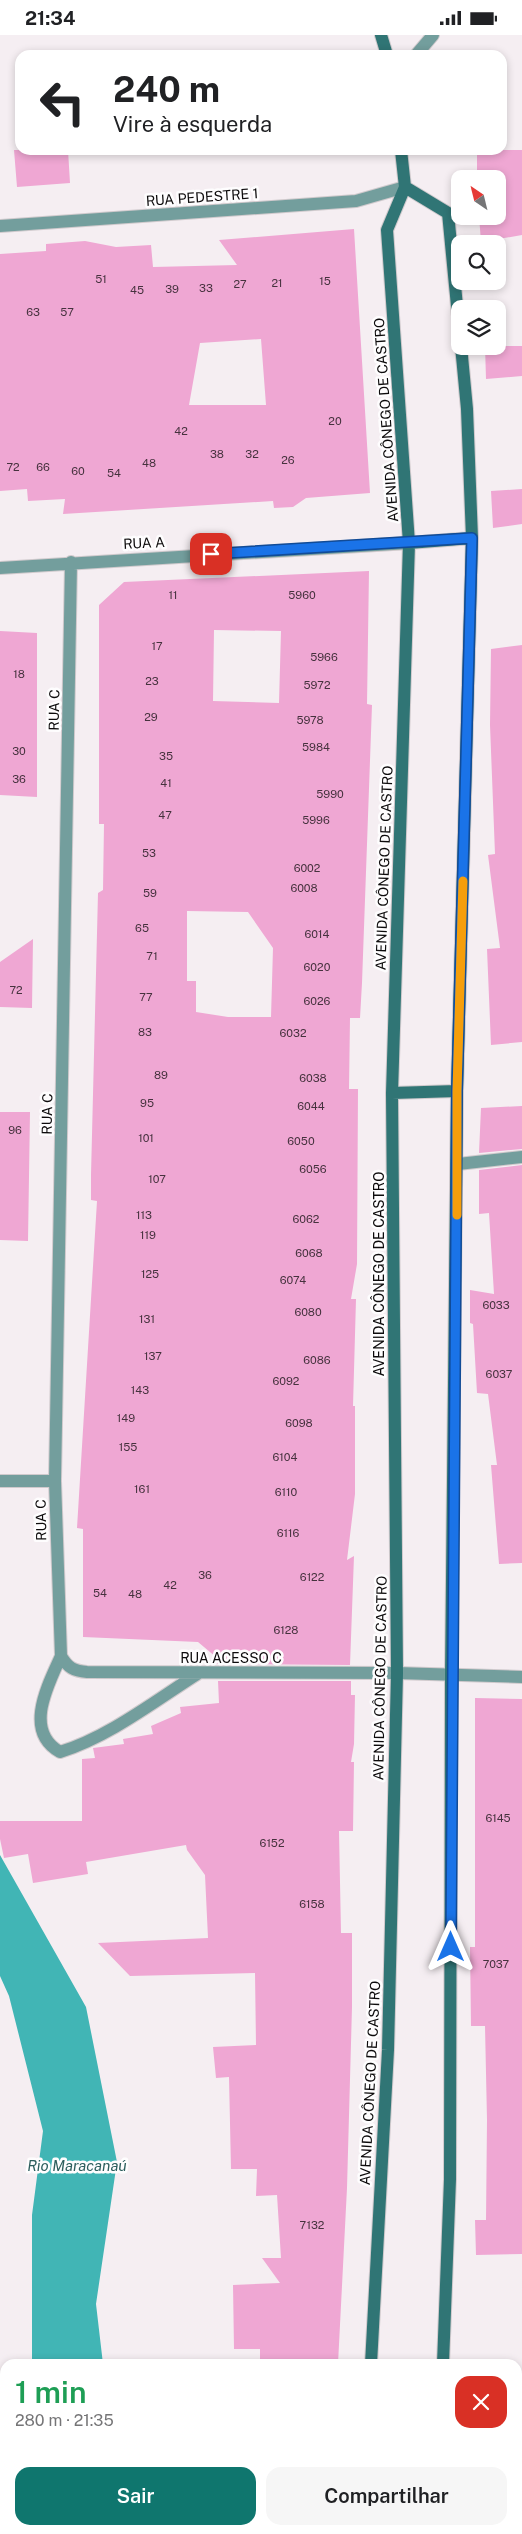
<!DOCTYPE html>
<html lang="pt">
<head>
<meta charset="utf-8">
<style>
  body { margin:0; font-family:"Public Sans",sans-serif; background:#f6f6f6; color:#202124; height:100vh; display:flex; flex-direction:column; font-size:19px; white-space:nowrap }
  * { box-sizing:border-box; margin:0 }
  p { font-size:16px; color:#757577 }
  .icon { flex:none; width:28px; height:28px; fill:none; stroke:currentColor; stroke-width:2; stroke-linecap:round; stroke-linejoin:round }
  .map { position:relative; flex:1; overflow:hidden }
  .details { position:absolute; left:0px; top:2324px; width:522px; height:176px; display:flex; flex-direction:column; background:#fff; border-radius:15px 15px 0 0; box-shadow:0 2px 8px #0003 }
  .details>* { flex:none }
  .banner { position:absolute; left:15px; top:15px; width:492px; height:105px; border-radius:15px; box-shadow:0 2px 8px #0003; background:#fff; color:#202124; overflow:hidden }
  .needle { width:32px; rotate:325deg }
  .tools { position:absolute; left:451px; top:135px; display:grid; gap:10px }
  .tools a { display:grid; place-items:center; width:55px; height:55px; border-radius:10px; background:#fff; box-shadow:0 2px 8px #0003; font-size:25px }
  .pin { position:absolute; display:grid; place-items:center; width:42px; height:42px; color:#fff; margin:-21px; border-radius:10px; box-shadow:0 2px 8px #0006 }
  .me { position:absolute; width:55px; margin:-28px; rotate:0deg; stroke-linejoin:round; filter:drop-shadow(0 0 4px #0008) }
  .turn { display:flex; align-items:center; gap:18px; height:105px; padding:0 15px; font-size:22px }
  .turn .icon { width:65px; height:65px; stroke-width:2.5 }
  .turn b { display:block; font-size:35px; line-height:42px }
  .round { display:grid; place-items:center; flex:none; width:52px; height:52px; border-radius:15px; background:#f6f6f6 }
  .overview { display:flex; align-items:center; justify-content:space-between; height:85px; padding:0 15px }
  h1 { font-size:30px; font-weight:600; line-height:38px; color:#1e9e55 }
  .cta { display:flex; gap:10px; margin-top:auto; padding:10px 15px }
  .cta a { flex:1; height:58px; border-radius:15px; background:#0f766e; color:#fff; font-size:20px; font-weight:600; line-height:58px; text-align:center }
  .cta a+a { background:#f6f6f6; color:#202124 }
  .status { display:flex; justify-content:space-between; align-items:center; height:35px; padding:0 25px; background:#fff; direction:ltr }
  .status svg { height:14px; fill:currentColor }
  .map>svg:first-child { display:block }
  .water { fill:#41b5b5 }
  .building { fill:#efa7d3; fill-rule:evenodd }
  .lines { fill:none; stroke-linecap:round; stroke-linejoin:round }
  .street-casing { stroke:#d0cacd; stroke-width:14 }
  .secondary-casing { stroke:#d0cacd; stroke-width:14 }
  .street { stroke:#739e9d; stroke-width:12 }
  .secondary { stroke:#307575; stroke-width:12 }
  .route-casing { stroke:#114b97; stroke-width:12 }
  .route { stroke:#1a73e8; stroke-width:9 }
  .slow { stroke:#f59e0b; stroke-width:9 }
  .labels { text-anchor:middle; stroke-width:5; stroke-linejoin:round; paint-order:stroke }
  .number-label { font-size:11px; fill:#46323e }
  .street-label { font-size:14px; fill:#0d0b0c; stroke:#fefdfe }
  .water-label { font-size:15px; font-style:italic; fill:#2d5e5d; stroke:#fefdfe }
</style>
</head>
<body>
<div class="status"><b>21:34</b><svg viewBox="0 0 49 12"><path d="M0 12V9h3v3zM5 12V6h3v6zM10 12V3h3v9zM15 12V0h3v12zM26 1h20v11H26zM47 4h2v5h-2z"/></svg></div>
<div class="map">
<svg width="522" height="2499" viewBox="0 0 522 2499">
  <rect width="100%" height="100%" fill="#f5eef2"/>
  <path class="water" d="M0,1820L86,1972L117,2127L96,2269L103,2329H32V2180L43,2096L9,1961L0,1941Z
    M81,2495H138L140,2499H83Z"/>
  <path class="building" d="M14,115H68L70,148L17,152Z
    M477,115H522V200L481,207L479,181H498V144H477Z
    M354,194L370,458L306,463L293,472L274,473L273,466L63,479L65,464L28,466L27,454L0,456V219L46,216V209L85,206L116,212L151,210L153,232L237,230L219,205ZM261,304L266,370H189L200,308Z
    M485,311H522V341L486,344Z
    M522,454V489L493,493L491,456Z
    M369,536L367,669L372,670L362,948L360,983H350L349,1054H358L357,1229L351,1264H356L353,1371H355V1459L347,1525L354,1521L350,1630L217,1629L216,1622L198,1607L83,1602V1494L77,1493L97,1166L91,1165V1140L98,858L103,855L104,789H99V570L124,547ZM214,595L281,596L279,668L213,666ZM187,876L248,877L273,913L271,982H228L196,977V946H187Z
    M0,596L37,598V762L0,760Z
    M522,610V1007L491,1010L487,914L500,913L488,820L495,819L490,690L491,614Z
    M33,904L32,973L0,972V927Z
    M522,1071V1114L479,1118L481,1073Z
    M0,1077H30L28,1206L0,1205Z
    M522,1130V1528L499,1529L491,1430H497L488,1359L477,1358L473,1289L470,1288V1255L494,1259L489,1178L479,1179V1135Z
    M218,1646H351V1660H355L354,1709L351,1727H354L353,1796H339L341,1898H352V1972L347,2153L338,2329H260V2314H234L233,2250L280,2248L262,2223H281L277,2160L256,2161L257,2134H231L229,2042L216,2043L213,2012L256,2010L255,1938L130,1941L98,1908L208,1903L205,1840L187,1815L186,1810L86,1827L88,1839L33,1848L28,1819L4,1823L0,1804V1786H82V1724L95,1723L93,1713L124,1709L123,1704L153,1699L151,1691L181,1678L180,1672L219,1668Z
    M475,1663L522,1664V2219L476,2220L475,2185H486L487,2085L485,1991H471L470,1912H475Z"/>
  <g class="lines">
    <defs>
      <path id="street" d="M416,20L433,0
        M0,191L356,166L405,152
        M71,527L55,1446L61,1621C68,1633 74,1636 87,1637L397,1638L522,1642
        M0,533L409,508
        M458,1129L522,1122
        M0,1446H55
        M61,1621C48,1650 23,1696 60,1717C109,1702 156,1665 199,1638"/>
      <path id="secondary" d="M381,0L387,20
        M405,152L448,178L460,302
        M409,508L472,503
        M392,1058L457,1056
        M371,2329L388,2015L397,1638L392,1058L409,508L387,195L405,152L401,115
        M443,2329L450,2144L451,1641L457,1056L472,503L467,374L461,311
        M361,2499V2495
        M436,2499V2495"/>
    </defs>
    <use href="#street" class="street-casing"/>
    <use href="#secondary" class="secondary-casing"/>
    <use href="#street" class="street"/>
    <use href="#secondary" class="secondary"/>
  </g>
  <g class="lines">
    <defs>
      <path id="route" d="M211,519L472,503L457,1056L451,1912"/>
    </defs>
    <use href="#route" class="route-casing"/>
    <use href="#route" class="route"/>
    <path class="slow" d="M457,1180V1056L463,846"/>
  </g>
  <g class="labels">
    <g class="number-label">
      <text x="101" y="248">51</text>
      <text x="325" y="250">15</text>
      <text x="277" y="252">21</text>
      <text x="240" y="253">27</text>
      <text x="206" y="257">33</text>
      <text x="172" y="258">39</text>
      <text x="137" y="259">45</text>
      <text x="33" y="281">63</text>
      <text x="67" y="281">57</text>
      <text x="335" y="390">20</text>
      <text x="181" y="400">42</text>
      <text x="217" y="423">38</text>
      <text x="252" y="423">32</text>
      <text x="288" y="429">26</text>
      <text x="149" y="432">48</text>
      <text x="13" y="436">72</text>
      <text x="43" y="436">66</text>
      <text x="78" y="440">60</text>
      <text x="114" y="442">54</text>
      <text x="173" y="564">11</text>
      <text x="302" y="564">5960</text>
      <text x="157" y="615">17</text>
      <text x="324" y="626">5966</text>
      <text x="19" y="643">18</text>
      <text x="152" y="650">23</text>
      <text x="317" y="654">5972</text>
      <text x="151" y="686">29</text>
      <text x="310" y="689">5978</text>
      <text x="316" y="716">5984</text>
      <text x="19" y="720">30</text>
      <text x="166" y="725">35</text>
      <text x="19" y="748">36</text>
      <text x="166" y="752">41</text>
      <text x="330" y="763">5990</text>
      <text x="165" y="784">47</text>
      <text x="316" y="789">5996</text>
      <text x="149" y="822">53</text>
      <text x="307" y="837">6002</text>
      <text x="304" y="857">6008</text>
      <text x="150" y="862">59</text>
      <text x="142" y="897">65</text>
      <text x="317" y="903">6014</text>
      <text x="152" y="925">71</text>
      <text x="317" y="936">6020</text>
      <text x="16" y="959">72</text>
      <text x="146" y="966">77</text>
      <text x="317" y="970">6026</text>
      <text x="145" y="1001">83</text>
      <text x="293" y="1002">6032</text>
      <text x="161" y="1044">89</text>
      <text x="313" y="1047">6038</text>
      <text x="147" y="1072">95</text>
      <text x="311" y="1075">6044</text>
      <text x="15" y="1099">96</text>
      <text x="146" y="1107">101</text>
      <text x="301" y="1110">6050</text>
      <text x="313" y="1138">6056</text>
      <text x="157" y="1148">107</text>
      <text x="144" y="1184">113</text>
      <text x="306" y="1188">6062</text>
      <text x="148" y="1204">119</text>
      <text x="309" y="1222">6068</text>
      <text x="150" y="1243">125</text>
      <text x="293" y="1249">6074</text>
      <text x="496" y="1274">6033</text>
      <text x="308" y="1281">6080</text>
      <text x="147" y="1288">131</text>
      <text x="153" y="1325">137</text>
      <text x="317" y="1329">6086</text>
      <text x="499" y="1343">6037</text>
      <text x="286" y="1350">6092</text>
      <text x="140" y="1359">143</text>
      <text x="126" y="1387">149</text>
      <text x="299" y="1392">6098</text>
      <text x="128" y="1416">155</text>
      <text x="285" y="1426">6104</text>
      <text x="142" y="1458">161</text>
      <text x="286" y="1461">6110</text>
      <text x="288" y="1502">6116</text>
      <text x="205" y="1544">36</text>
      <text x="312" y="1546">6122</text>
      <text x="170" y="1554">42</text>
      <text x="100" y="1562">54</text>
      <text x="135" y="1563">48</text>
      <text x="286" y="1599">6128</text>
      <text x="498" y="1787">6145</text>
      <text x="272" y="1812">6152</text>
      <text x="312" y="1873">6158</text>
      <text x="496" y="1933">7037</text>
      <text x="312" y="2194">7132</text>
    </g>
    <g class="street-label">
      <text transform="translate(202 162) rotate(-4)" y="5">RUA PEDESTRE 1</text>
      <text transform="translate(386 385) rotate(-94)" y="5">AVENIDA CÔNEGO DE CASTRO</text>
      <text transform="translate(144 508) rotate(-3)" y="5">RUA A</text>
      <text transform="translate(54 675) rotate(-89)" y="5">RUA C</text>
      <text transform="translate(384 833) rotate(-88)" y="5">AVENIDA CÔNEGO DE CASTRO</text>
      <text transform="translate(47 1079) rotate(-89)" y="5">RUA C</text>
      <text transform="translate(379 1239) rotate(-90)" y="5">AVENIDA CÔNEGO DE CASTRO</text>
      <text transform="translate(41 1485) rotate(-91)" y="5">RUA C</text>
      <text x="231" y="1628">RUA ACESSO C</text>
      <text transform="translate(380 1643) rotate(-89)" y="5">AVENIDA CÔNEGO DE CASTRO</text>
      <text transform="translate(370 2048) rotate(-87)" y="5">AVENIDA CÔNEGO DE CASTRO</text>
    </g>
    <g class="water-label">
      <text x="77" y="2136">Rio Maracanaú</text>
    </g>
  </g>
</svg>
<div class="tools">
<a><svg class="needle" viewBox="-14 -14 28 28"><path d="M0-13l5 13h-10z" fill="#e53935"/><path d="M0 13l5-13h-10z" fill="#757577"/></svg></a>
<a><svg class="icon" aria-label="search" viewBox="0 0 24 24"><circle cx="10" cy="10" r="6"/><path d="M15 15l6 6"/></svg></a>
<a><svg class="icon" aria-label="layers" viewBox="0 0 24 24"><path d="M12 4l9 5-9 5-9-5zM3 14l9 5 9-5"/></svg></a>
</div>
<div class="pin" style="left:211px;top:519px;background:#d93025"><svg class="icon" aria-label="arrive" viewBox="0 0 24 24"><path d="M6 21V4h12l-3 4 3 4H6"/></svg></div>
<svg class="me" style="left:451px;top:1912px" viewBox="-20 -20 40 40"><path d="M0-17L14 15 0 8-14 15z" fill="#1a73e8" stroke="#fff" stroke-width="4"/></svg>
<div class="banner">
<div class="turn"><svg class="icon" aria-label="left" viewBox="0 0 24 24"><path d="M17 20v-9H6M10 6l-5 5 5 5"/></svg><div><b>240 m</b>Vire à esquerda</div></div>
</div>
<section class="details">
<div class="overview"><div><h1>1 min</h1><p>280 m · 21:35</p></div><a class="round" style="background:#d93025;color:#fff"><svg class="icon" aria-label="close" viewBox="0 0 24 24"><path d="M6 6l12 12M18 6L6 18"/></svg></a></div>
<div class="cta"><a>Sair</a><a>Compartilhar</a></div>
</section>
</div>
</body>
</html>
